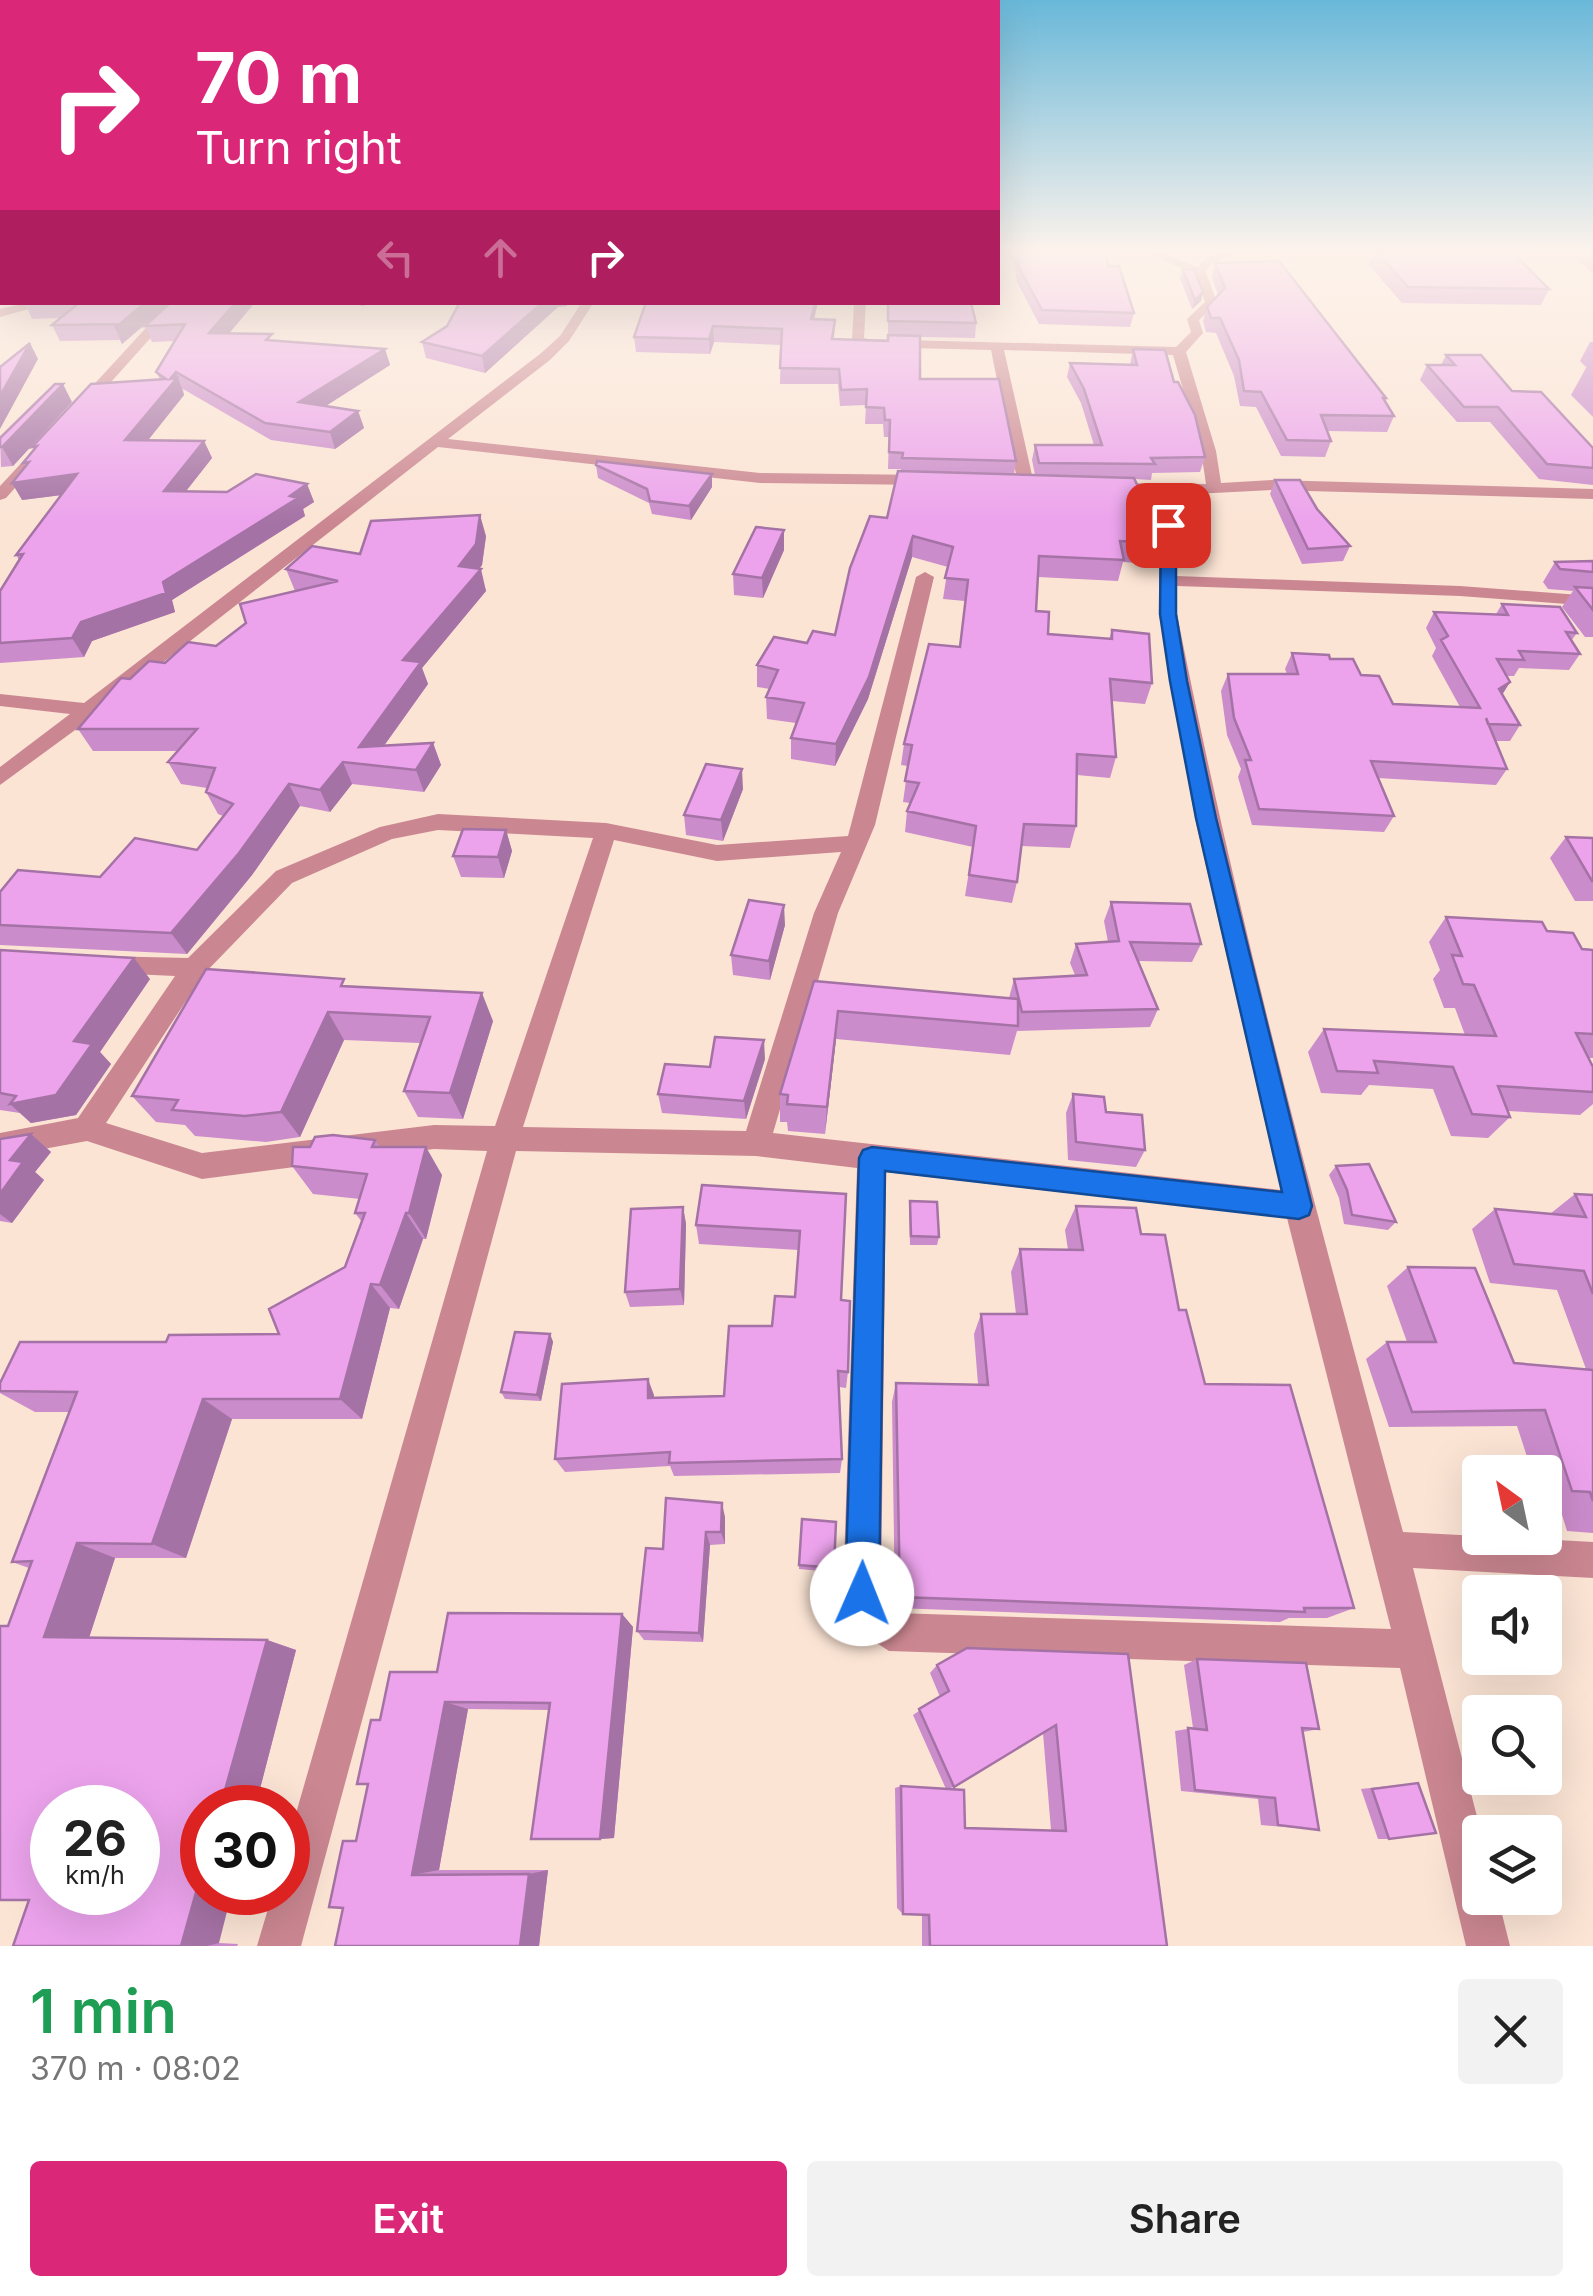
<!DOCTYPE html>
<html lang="en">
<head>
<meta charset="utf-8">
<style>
  body { margin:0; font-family:Inter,sans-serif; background:#f2f2f2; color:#222; height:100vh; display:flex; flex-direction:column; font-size:38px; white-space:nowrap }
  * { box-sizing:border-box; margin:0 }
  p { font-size:32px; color:#767676 }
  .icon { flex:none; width:55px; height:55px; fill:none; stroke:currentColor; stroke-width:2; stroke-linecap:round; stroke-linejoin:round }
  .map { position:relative; height:1946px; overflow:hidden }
  .sheet { display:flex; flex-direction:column; background:#fff; flex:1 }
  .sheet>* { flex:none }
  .guide { position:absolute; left:0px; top:0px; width:1000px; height:305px; box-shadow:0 10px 40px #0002; background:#db2777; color:#fff; overflow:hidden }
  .needle { width:65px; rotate:327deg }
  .controls { position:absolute; left:1462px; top:1455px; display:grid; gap:20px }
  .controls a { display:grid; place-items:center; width:100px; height:100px; border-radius:10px; background:#fff; box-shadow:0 10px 40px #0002; font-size:50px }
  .speed { position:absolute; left:30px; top:1785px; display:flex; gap:20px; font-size:50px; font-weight:700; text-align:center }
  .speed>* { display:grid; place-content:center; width:130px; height:130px; border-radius:50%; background:#fff; box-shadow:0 10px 40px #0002; line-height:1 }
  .speed small { font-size:25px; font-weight:400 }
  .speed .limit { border:15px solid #d22; background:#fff; color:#111 }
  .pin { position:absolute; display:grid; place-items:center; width:85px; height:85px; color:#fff; margin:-42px; border-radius:20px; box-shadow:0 5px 15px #0006 }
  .me { position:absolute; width:110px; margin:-55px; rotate:1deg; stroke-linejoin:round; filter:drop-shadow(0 0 8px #0008) }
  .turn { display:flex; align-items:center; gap:35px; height:210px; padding:0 30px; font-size:45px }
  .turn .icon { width:130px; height:130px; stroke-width:2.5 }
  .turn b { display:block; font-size:70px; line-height:85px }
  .lanes { display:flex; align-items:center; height:95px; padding:0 30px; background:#0003; justify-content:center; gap:50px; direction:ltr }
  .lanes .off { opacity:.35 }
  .round { display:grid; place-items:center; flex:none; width:105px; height:105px; border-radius:10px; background:#f2f2f2 }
  .headline { display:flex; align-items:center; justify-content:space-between; height:170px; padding:0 30px }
  h1 { font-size:60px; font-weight:600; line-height:75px; color:#1e9e55 }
  .primary-button { display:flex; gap:20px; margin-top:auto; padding:20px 30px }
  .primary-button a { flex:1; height:115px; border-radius:10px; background:#db2777; color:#fff; font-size:40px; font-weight:600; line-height:115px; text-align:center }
  .primary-button a+a { background:#f2f2f2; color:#222 }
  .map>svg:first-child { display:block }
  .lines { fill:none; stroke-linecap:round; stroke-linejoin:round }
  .minor { fill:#cb8791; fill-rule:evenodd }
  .wall { fill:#cb8ccb }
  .shaded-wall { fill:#a572a5 }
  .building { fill:#eca3ec; stroke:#a572a5; stroke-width:2.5; fill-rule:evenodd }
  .route { fill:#1a73e8; stroke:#114b97; stroke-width:2.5 }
</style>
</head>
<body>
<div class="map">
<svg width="1593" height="1946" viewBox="0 0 1593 1946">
  <rect width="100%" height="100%" fill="#fbe4d4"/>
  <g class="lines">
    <path class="minor" d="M1141,251H1156L1198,267C1208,253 1225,251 1242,251L1212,263L1206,272L1217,303L1199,320L1203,333L1186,352L1216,451L1221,483L1272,480L1593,489V499L1272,490L1175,495L1176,576L1460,586L1593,596V606L1460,596L1177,586V614C1238,924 1320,1227 1403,1532L1593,1542V1578L1413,1568L1481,1832L1480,1898H1498L1510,1946H1466L1400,1668L889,1651L860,1632L843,1594L857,1168L756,1156L516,1151L301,1946H257L273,1892H288V1841L487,1151L434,1149L202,1179L87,1141L0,1157V1133L78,1118L175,976L109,973L100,970L97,963L100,956L188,958L276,871L380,827L438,814L606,823L717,845L848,836L916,577L925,572L934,577L875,825L838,913L773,1133L1281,1190L1195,818L1159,614V495L1106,493L1098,488L1106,483L1206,484L1201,451L1173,355L1004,350L1034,484L1026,489L1018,484L991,350L866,347L852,340L854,302H866L864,338L868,339L1176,347L1191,332L1187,319L1205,302L1195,274ZM438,830L593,838L495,1126L434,1125L202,1153L106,1123L203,975L292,883L392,839ZM614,840L717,861L841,852L814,913L746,1131L523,1127ZM886,1172L1287,1218L1391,1629L896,1613L886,1606L881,1593Z
      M30,302H54L0,317V309Z
      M177,302H191L164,323L85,411H75V405L156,317Z
      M582,302H594L569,341L550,360L448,439L760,473L926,475L934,480L926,485L760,483L438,447L97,714L0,785V767L70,714L0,706V694L84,703L540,354L560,336Z
      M41,442L53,445L6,498L0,500V486Z"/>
  </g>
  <path class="wall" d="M0,251H2V300H0Z
    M1000,251H1106L1108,266L1134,313L1130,327L1039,324L1017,282L1013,259H1005Z
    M1374,251H1511L1549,289L1541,305L1402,303L1369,265Z
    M1566,251H1593V273Z
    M1215,263L1386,398L1385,401L1394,416L1387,432L1327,431L1331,441L1325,457L1281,456L1256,407L1240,406L1234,376L1216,333L1206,332L1203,321L1207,307L1218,295L1212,277Z
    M1183,270L1201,301L1192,309L1180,278Z
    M171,302L122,344L120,340L60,341L52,325L60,318L32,319L25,303Z
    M460,302H567V306L558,307L485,373L426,358L422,342L447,326Z
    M646,302L814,319L835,320L834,339L888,341V302L976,323L975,338L920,337V379L1016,461L1014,474L1035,475L1032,460L1035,445H1094L1081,403L1067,377L1070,363L1130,365L1133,349L1174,382L1205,457L1200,472L1152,473L1151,480L1135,479L1161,543L1155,564L1123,562L1118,581L1038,577L1036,611L1048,634L1109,639L1112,630L1152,683L1145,704L1112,701L1116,757L1110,778L1077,775L1076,826L1070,848L1021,846L1017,882L1012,903L965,896L973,847L905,832L907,811L910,803L903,802L908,766L901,765L904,744L960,647L965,601L943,599L948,567L912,557L868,699L835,766L791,759V738L796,723L767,719L766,697L770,689L757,687V665L807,643L835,635L887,518L901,471V469H888L889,437H884L883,424H865L866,405L840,406L838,384H780L781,345L714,342L710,354L636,352L634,337Z
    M252,306L229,334L274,341L385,349L390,365L326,406L358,411L364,428L335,449L271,440L183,389L184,395L147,441H204L212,458L186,491L227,492L307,484L314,502L303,509L305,516L172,600L175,612L92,641L84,657L0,663V591L19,560L16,555L61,495L22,500L26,467L23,463L34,450L32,447L160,379L156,372L175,341L152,342L145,326Z
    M1590,342H1593V417L1571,395L1586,368H1587L1580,361Z
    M1446,355L1593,448V485L1539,479L1490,422H1457L1420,380L1427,365H1441Z
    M72,402L13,466L1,467L0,438Z
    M596,465L712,474V487L691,520L652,514L649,503L598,478Z
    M1275,480L1350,546L1343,561L1302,564L1270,494Z
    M486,536L482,565L479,569L486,591L422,668L428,684L384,746L433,743L441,765L424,792L352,784L330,812L300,806L252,875L187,954L0,945V892L100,877L197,850L223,816L218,814L206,792L207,788L181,784L168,762L178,751H93L78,729L130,679L165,663L216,646L295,591L286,569L360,554Z
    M784,550L763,598L734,595L733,574Z
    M1593,561V637H1585L1562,607L1573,591L1548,589L1543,582L1555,562Z
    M1502,604L1577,633L1571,641L1580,654L1569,670L1519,668L1514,676H1507L1510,682L1502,695L1520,725L1510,741H1495L1507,769L1496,785L1378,778L1394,816L1384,832L1252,825L1238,777L1241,769L1227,735L1221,691L1228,674H1287L1285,669L1292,653L1330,659L1361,675L1393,704L1460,707L1432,656L1436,648L1426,628L1434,612L1496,614Z
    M743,789L723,841L686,835L684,815Z
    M506,830L512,851L504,878L461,877L453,856Z
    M1566,837L1593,838V901H1575L1550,858Z
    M1111,902L1201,944L1192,962L1138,961L1158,1009L1150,1027L1017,1031L1010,1055L836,1039L825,1134L788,1131L787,1122H780V1094L814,981L1009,998L1014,979L1075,975L1070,963L1076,944L1108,942L1104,921Z
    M1446,917L1547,931L1582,949L1593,950V1058H1589L1593,1067V1104L1580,1115L1508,1111L1510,1117L1488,1138L1451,1136L1433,1089L1369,1085L1361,1095L1321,1093L1308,1052L1324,1029L1465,1035L1455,1008H1444L1433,979L1440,970L1429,942Z
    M785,925L770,980L733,975L731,955Z
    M0,950L150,979L100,1052L111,1064L76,1115L31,1123L20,1113L0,1110Z
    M348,987L493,1021L463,1119L418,1117L404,1091L420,1043L344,1040L300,1137L266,1142L195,1136L185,1125L156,1122L132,1096Z
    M765,1059L746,1119L662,1113L658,1094L710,1067Z
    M1073,1094L1106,1112L1145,1150L1136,1167L1068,1160L1066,1113Z
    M31,1134L51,1152L35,1172L44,1180L12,1223L0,1221V1139Z
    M375,1140L380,1147L442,1175L426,1239H423L399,1309L390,1308L362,1419H232L186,1558H115L89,1638L267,1640L296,1650L255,1808H202L219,1943L238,1944L237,1946H13L29,1900V1568L12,1562L70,1412H35L0,1393V1383L166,1342L279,1334L345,1267L362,1222L355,1213L360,1199L313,1194L292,1166L310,1147Z
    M1336,1166L1396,1222L1388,1230L1344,1224L1339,1198L1329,1175Z
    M846,1194L841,1300L848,1372L846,1388L839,1387L842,1459L840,1473L674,1476L670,1466L565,1472L555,1459L654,1395V1398L724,1396L795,1297L798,1250L699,1244L696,1225Z
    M1575,1194L1593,1195V1533L1567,1531L1559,1505L1545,1504V1472H1532L1517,1426L1389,1427L1366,1359L1387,1342H1407L1387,1286L1408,1267L1514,1363L1586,1369L1557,1290L1490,1283L1472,1229L1495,1209L1550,1214Z
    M910,1201L939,1237L937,1245H910L909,1210Z
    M1076,1206L1141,1234L1179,1310L1205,1384L1354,1608L1327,1618H1289L1280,1622L895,1608L892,1402L896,1383L978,1384L974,1334L981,1314H1016L1011,1272L1020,1249L1068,1250L1065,1230Z
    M683,1207L686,1224L684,1305L630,1307L625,1292Z
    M550,1334L553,1342L541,1401L505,1399L501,1392Z
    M725,1517V1544L710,1545L703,1642L644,1640L637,1631L663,1549Z
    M802,1519L836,1522L833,1572L799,1569Z
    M622,1614L633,1627L614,1838L600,1839L549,1710L468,1709L439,1870H548L539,1946H335L368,1785L380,1720L437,1672Z
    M1128,1654L1167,1946H922V1915L903,1914L897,1908L895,1788L901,1786L965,1828L1051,1830L1043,1733L954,1787L946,1789L913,1715L940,1697L930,1673L937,1665Z
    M1197,1659L1319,1729L1303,1732L1319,1830L1261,1825L1258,1799L1181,1791L1175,1731L1193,1728L1184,1665Z
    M1418,1783L1389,1839H1378L1361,1789Z"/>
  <path class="shaded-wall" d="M1203,292L1201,301L1192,309L1195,300Z
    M146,302H171L122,344L115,328Z
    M236,302H256L252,306L215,349L209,333Z
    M360,302H381L361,306Z
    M543,302H567V306L558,307L485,373L482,356Z
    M815,302H818L811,334V319Z
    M713,326L714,342L710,354L709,339Z
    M30,343L38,359L0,429V396Z
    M385,349L390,365L305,419L299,402Z
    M176,372L184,395L134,458L125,440Z
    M63,384L72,402L13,466L2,447Z
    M358,411L364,428L335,449L330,432Z
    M204,441L212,458L172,509L164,491Z
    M77,474L86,492L22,500L12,483Z
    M712,474V487L691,520L689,506Z
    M307,484L314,502L303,509L305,516L172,600L175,612L92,641L84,657L72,638L81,622L163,582Z
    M480,515L486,536L482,565L465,588L459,566Z
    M784,530V550L763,598L762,578Z
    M913,536L912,557L868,699L835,766L836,744Z
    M481,569L486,591L422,668L428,684L370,765L359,747L403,660Z
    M1510,682L1500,698L1499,689Z
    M433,743L441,765L424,792L416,770Z
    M343,762L352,784L330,812L320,790Z
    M742,769L743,789L723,841L721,820Z
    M289,784L300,806L252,875L187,954L171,933Z
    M506,830L512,851L504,878L498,857Z
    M784,905L785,925L770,980L769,961Z
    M134,958L150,979L100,1052L111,1064L76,1115L31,1123L10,1104L74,1041Z
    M482,993L493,1021L463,1119L450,1093Z
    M838,1011L836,1039L825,1134L827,1107Z
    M328,1012L344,1040L300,1137L281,1112Z
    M764,1040L765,1059L746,1119L744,1101Z
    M31,1134L51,1152L35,1172L44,1180L12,1223L0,1214V1194L10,1160Z
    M426,1147L442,1175L426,1239L409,1213Z
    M683,1207L686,1224L684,1305L680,1289Z
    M406,1213L423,1239L399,1309L380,1285Z
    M371,1284L390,1308L362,1419L340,1399Z
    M550,1334L553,1342L541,1401L537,1395Z
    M648,1379L654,1395L653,1413L648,1398Z
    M203,1399L232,1419L186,1558L152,1544Z
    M722,1503L725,1517V1544L721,1532Z
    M706,1532L710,1545L703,1642L699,1633Z
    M77,1543L115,1558L86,1647L44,1637Z
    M622,1614L633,1627L614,1838L600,1839Z
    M267,1640L296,1650L255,1808H220Z
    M445,1702L468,1709L439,1870L412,1875Z
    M548,1870L539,1946H520L529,1874Z
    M202,1871V1892H232L219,1943L207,1946H181Z"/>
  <path class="building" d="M0,251H2V285H0Z
    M1016,251H1106L1108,266H1119L1134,313L1042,310L1019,268Z
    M1376,251H1511L1549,289L1408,287Z
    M1279,261L1386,398H1383L1394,416L1321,415L1331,441L1287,440L1261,392L1244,391L1239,360L1220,318H1211L1207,307L1225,288L1215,263Z
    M1194,269L1203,292L1195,300L1183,270Z
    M80,302H146L115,328L118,324L52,325Z
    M171,302H236L209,333L272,334L266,340L385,349L299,402L358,411L330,432L265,423L176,372L170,379L177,378L125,440L204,441L164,491L227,492L256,474L307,484L290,496L298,498L163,582L166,593L81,622L72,638L0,643V591L23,554L16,555L77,474L12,483L29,462L23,463L37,446L32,447L91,384L166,379L156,372L185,324L145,326Z
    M460,302H543L482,356L422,342L447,326Z
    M646,302H815L811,319L835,320L832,339L888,341V335L920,336V379H999L1016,461L902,458L903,453L889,452L890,420H885L884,408L866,407L867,389L841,390L839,369L780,368L782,329L713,326L709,339L634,337Z
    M888,302L971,303L976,323L888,321Z
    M30,343L0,396V367Z
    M1133,349L1165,350L1174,382H1178L1195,415L1205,457L1151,458L1155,464L1039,463L1035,445H1102L1084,389L1070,363L1137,365Z
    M1446,355H1481L1512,391L1541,392L1593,448V468L1547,464L1498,407H1464L1427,365H1455Z
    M55,384H63L2,447H0V438Z
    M597,461L712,474L689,506L650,501L647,489L596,465Z
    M898,471L1134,478L1161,538V543L1120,541L1124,560L1039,556L1036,611L1049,612L1048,634L1112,639V630L1149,634L1152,683L1110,679L1116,757L1077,754L1076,826L1024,824L1017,882L969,875L976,826L907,811L919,783L905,781L912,745L904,744L929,644L960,647L968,580L945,578L953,547L913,536L869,677L836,744L791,738L804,703L766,697L778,670L757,665L774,637L807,643L813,631L835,635L850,568L870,516L887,518Z
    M1275,480H1300L1317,509L1350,546L1308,549Z
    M480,515L476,544L459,566L481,569L403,660L421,662L359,747L433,743L416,770L343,762L320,790L289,784L239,853L171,933L0,925V892L18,870L100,877L135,838L197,850L233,804L206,792L215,768L168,762L197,729H78L121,678L130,679L149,661L165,663L188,642L216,646L246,623L240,604L338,581L286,569L312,546L360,554L371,521Z
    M756,527L784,530L762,578L733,574Z
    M1593,561V572L1560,569L1555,562Z
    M1575,587L1593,588V610Z
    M1502,604L1560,607L1577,633L1566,632L1580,654L1519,651L1524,660L1497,659L1510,682L1499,689L1520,725L1488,724L1486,718L1507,769L1371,761L1394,816L1259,809L1245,760H1251L1234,718L1228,674H1298L1292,653L1329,655L1330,659H1353L1361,675L1379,676L1393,704L1480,708L1441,640L1448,636L1434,612L1508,615Z
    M706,764L742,769L721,820L684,815Z
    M463,829L506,830L498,857L453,856Z
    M1566,837L1593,838V881H1592Z
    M749,900L784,905L769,961L731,955Z
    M1111,902L1190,904L1201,944L1130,942L1158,1009L1022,1012L1014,979L1087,975L1076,944L1119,941Z
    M1446,917L1542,922L1547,931L1573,933L1582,949L1593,950V1034L1576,1033L1593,1067V1092L1498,1086L1510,1117L1472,1114L1453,1067L1374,1061L1378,1073L1337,1071L1324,1029L1496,1036L1474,985L1463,984L1452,955L1462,956Z
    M0,950L134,958L74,1041L92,1044L56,1095L10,1104L16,1096L0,1093Z
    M206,969L344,979L341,986L482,993L450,1093L404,1091L430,1017L328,1012L281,1112L245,1116L172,1110L178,1100L132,1096Z
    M814,981L1018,999V1026L838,1011L827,1107L787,1104L788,1095L780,1094Z
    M715,1037L764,1040L744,1101L658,1094L665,1064L710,1067Z
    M1073,1094L1104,1097L1106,1112L1142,1115L1145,1150L1076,1142Z
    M31,1134L10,1160L23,1162L0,1194V1139Z
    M333,1135L375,1140L372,1147H426L409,1213H406L380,1285L371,1284L340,1399H203L152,1544L77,1543L44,1637L267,1640L220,1808H202V1871L181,1946H13L29,1900H0V1626H8L32,1561L12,1562L77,1392L0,1391V1383L20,1342H166L169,1335L279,1334L269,1309L345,1267L365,1213H355L367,1174L292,1166L293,1147H310L315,1137ZM52,1808H138V1892H52Z
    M1369,1164L1396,1222L1352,1215L1347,1190L1336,1166Z
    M702,1185L846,1194L841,1300L850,1301L848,1372L838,1371L842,1459L669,1463L670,1452L555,1459L562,1384L648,1379V1398L724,1396L729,1326H772L775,1296L795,1297L800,1231L696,1225Z
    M1575,1194L1593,1195V1294L1584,1271L1514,1264L1495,1209L1586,1217Z
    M910,1201L937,1202L939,1237L911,1236Z
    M1076,1206L1136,1208L1141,1234L1165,1235L1179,1310H1186L1205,1384L1290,1385L1354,1608H1304L1305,1612L900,1597L896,1383L988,1385L981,1314H1027L1020,1249L1083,1250Z
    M683,1207L680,1289L625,1292L631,1209Z
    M1408,1267L1475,1268L1514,1363L1593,1370V1501L1590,1492L1572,1491L1545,1410L1412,1412L1387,1342H1436Z
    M515,1332L550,1334L537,1395L501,1392Z
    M666,1498L722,1503L721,1532H706L699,1633L637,1631L646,1548L663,1549Z
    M802,1519L836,1522L834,1568L799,1565Z
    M448,1613L622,1614L600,1839H531L550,1703L445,1702L412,1875L529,1874L520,1946H335L343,1908L329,1907L343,1841H356L368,1784H357L371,1720H380L390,1672H437Z
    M967,1648L1128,1654L1167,1946H930L929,1915L903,1914L901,1786L964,1790L965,1828L1066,1831L1056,1725L954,1787L919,1709L949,1691L937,1665Z
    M1197,1659L1306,1663L1319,1729L1302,1728L1319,1830L1278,1825L1275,1798L1195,1790L1188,1728L1207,1730Z
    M1418,1783L1436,1833L1389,1839L1372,1789Z"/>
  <linearGradient id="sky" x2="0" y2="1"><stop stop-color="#69b8d9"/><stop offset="0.48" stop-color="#fdf3ec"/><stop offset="1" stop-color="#fdf3ec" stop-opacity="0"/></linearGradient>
  <rect width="1593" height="523" fill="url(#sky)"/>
  <path class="route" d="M1168,521L1176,525V614L1187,681L1216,818L1312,1206L1309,1215L1299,1219L885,1171L879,1594L874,1605L862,1610L850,1605L845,1594L859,1158L863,1150L872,1147L1282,1192L1196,818L1170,681L1160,614L1161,525Z"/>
</svg>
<div class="controls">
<a><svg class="needle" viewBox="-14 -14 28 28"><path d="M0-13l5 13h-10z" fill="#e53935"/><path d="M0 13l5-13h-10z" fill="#767676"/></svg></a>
<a><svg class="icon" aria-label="sound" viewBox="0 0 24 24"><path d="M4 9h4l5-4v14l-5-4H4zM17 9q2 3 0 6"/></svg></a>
<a><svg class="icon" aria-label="search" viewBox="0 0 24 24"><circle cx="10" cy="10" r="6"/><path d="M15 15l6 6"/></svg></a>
<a><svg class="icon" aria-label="layers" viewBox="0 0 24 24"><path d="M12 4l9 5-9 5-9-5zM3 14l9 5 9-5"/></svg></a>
</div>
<div class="speed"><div>26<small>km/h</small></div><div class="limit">30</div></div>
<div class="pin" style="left:1168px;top:525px;background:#d93025"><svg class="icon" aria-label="arrive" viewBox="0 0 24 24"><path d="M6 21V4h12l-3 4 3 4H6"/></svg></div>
<svg class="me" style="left:862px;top:1594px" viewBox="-20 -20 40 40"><circle r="19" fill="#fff"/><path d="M0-13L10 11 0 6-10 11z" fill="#1a73e8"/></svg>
<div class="guide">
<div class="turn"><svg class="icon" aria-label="right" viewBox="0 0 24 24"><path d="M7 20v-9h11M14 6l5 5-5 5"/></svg><div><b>70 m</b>Turn right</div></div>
<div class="lanes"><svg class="icon off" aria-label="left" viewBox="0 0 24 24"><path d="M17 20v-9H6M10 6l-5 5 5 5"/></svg><svg class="icon off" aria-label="ahead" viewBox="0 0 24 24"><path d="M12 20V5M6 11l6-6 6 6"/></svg><svg class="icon" aria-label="right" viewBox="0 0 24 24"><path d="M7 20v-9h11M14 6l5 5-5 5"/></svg></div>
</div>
</div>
<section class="sheet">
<div class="headline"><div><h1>1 min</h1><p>370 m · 08:02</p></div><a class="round"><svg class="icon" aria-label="close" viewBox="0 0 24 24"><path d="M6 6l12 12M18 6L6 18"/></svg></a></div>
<div class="primary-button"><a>Exit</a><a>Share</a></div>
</section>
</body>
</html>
